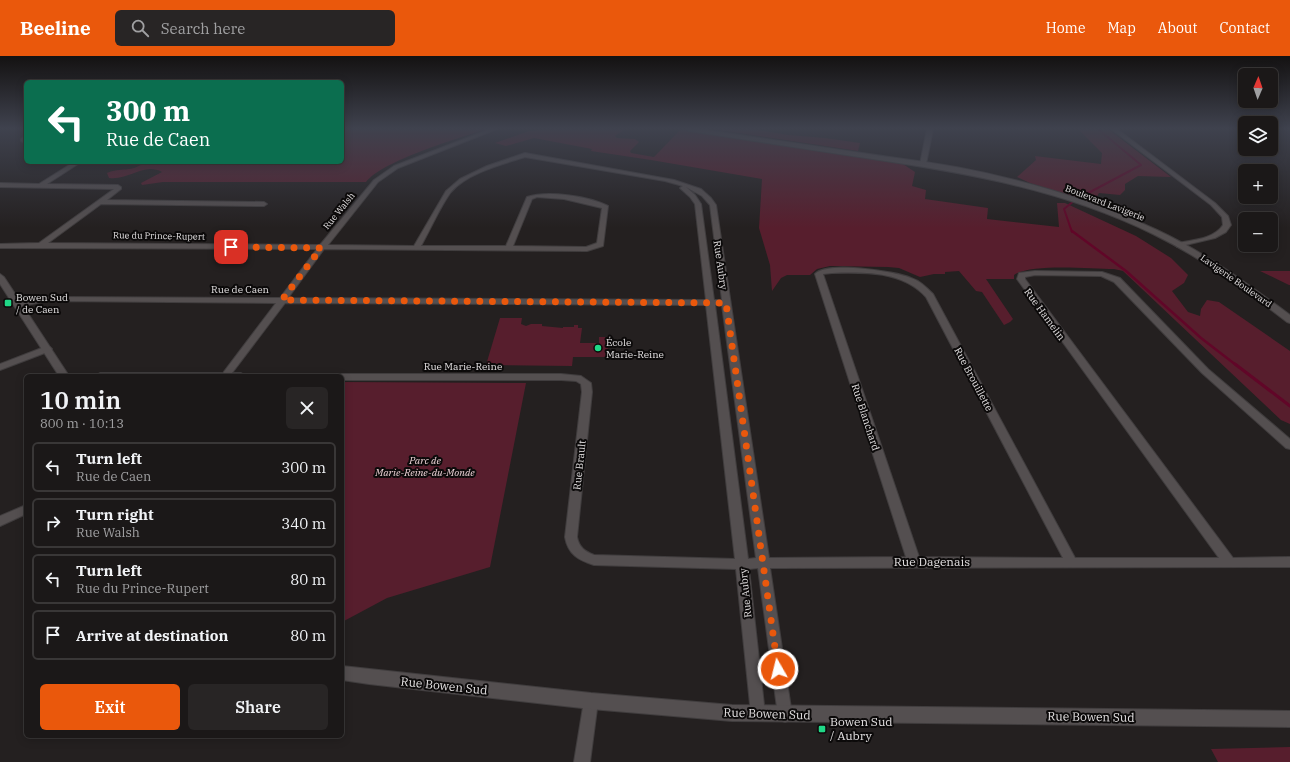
<!DOCTYPE html>
<html lang="en">
<head>
<meta charset="utf-8">
<style>
  body { margin:0; font-family:"IBM Plex Serif",serif; background:#282525; color:#f1f3f6; height:100vh; display:flex; flex-direction:column; font-size:15px; white-space:nowrap }
  * { box-sizing:border-box; margin:0 }
  p { font-size:13px; color:#a0a0a2 }
  .icon { flex:none; width:22px; height:22px; fill:none; stroke:currentColor; stroke-width:2; stroke-linecap:round; stroke-linejoin:round }
  .map { position:relative; flex:1; overflow:hidden }
  .drawer { position:absolute; left:24px; top:318px; width:320px; height:364px; display:flex; flex-direction:column; background:#1b1818; border-radius:6px; box-shadow:0 2px 10px #0003,0 0 0 1px #393737 }
  .drawer>* { flex:none }
  .hud { position:absolute; left:24px; top:24px; width:320px; height:84px; border-radius:6px; box-shadow:0 2px 10px #0003,0 0 0 1px #393737; background:#0b6e4f; color:#fff; overflow:hidden }
  .needle { width:26px; rotate:2deg }
  .controls { position:absolute; left:1238px; top:12px; display:grid; gap:8px }
  .controls a { display:grid; place-items:center; width:40px; height:40px; border-radius:6px; background:#1b1818; box-shadow:0 2px 10px #0003,0 0 0 1px #393737; font-size:20px }
  .pin { position:absolute; display:grid; place-items:center; width:34px; height:34px; color:#fff; margin:-17px; border-radius:8px; box-shadow:0 2px 6px #0006 }
  .me { position:absolute; width:44px; margin:-22px; rotate:352deg; stroke-linejoin:round; filter:drop-shadow(0 0 3px #0008) }
  .turn { display:flex; align-items:center; gap:14px; height:84px; padding:0 16px; font-size:18px }
  .turn .icon { width:52px; height:52px; stroke-width:2.5 }
  .turn b { display:block; font-size:28px; line-height:34px }
  .round { display:grid; place-items:center; flex:none; width:42px; height:42px; border-radius:6px; background:#282525 }
  .overview { display:flex; align-items:center; justify-content:space-between; height:68px; padding:0 16px }
  h1 { font-size:24px; font-weight:600; line-height:30px }
  .button { display:flex; gap:8px; margin-top:auto; padding:8px 16px }
  .button a { flex:1; height:46px; border-radius:6px; background:#ea580c; color:#fff; font-size:16px; font-weight:600; line-height:46px; text-align:center }
  .button a+a { background:#282525; color:#f1f3f6 }
  ul { padding:0; list-style:none }
  li { display:flex; align-items:center; gap:12px; height:50px; margin:0 8px 6px; padding:0 8px; border:2px solid #393737; border-radius:6px }
  li div { flex:1 }
  li b { display:block; font-size:15px }
  li em { font-style:normal }
  header { display:flex; align-items:center; gap:24px; box-sizing:border-box; height:56px; padding:0 20px; background:#ea580c; color:#fff }
  header strong { font-size:19px }
  nav { display:flex; gap:22px; margin-inline-start:auto; font-size:14px }
  .search { width:280px; height:36px; background:#282525; display:flex; align-items:center; gap:10px; box-sizing:border-box; padding:0 14px; border-radius:6px; color:#a0a0a2; font-size:15px }
  .map>svg:first-child { display:block }
  .green { fill:#571e2d }
  .lines { fill:none; stroke-linecap:round; stroke-linejoin:round }
  .stream-far2 { stroke:#610628; stroke-width:2 }
  .stream-far1 { stroke:#610628; stroke-width:2.5 }
  .stream { stroke:#610628; stroke-width:3 }
  .minor-casing { stroke:#403d3e; stroke-width:2 }
  .tertiary-casing { stroke:#403d3e; stroke-width:2 }
  .minor { fill:#544f50; fill-rule:evenodd }
  .tertiary { fill:#544f50; fill-rule:evenodd }
  .route { stroke:#ea580c; stroke-width:7; stroke-dasharray:0 12.6 }
  .poi-dot { fill:#20d887; stroke:#0c0a0a; stroke-width:1.5 }
  .labels { text-anchor:middle; stroke-width:4; stroke-linejoin:round; paint-order:stroke }
  .far-street-label { font-size:9px; fill:#e3e0e1; stroke:#0c0a0a }
  .street-label { font-size:10px; fill:#e3e0e1; stroke:#0c0a0a }
  .poi-label { font-size:10px; fill:#e3e0e1; stroke:#0c0a0a; text-anchor:start }
  .park-label { font-size:10px; font-style:italic; fill:#f0d5d9; stroke:#0c0a0a }
  .near-street-label { font-size:12px; fill:#e3e0e1; stroke:#0c0a0a }
  .near-poi-label { font-size:12px; fill:#e3e0e1; stroke:#0c0a0a; text-anchor:start }
</style>
</head>
<body>
<header>
<strong>Beeline</strong>
<div class="search"><svg class="icon" aria-label="search" viewBox="0 0 24 24"><circle cx="10" cy="10" r="6"/><path d="M15 15l6 6"/></svg>Search here</div>
<nav><a>Home</a><a>Map</a><a>About</a><a>Contact</a></nav>
</header>
<div class="map">
<svg width="1290" height="706" viewBox="0 0 1290 706">
  <rect width="100%" height="100%" fill="#242020"/>
  <path class="green" d="M342,73H486C457,83 384,104 366,126H163L142,129L141,127L162,116C144,106 128,125 109,122L107,117C120,111 133,117 144,106H342Z
    M555,73H625L615,80L617,82L635,83L639,86L630,95L631,97L654,101L681,73L900,106L915,116L912,130L926,134L925,143L988,152L987,163L1059,171L1057,147H1065L1136,180L1171,202L1188,219L1184,227L1172,235L1188,256L1200,260L1201,253L1207,244L1219,246L1290,295V368L1281,364L1123,215L1114,213C1091,213 1031,207 1014,219V223H986L1013,263L1010,266L1004,269L982,236L976,235L959,215L945,216V218H934L920,221L899,212L888,211L830,210L817,213L810,219H787L781,222L772,235L770,209L759,172L762,123L651,104L591,95L592,93L534,82L506,90L495,87L529,75Z
    M712,73H751L789,79L825,82L860,87L858,95Z
    M1078,73H1108L1171,121L1138,120L1125,128V134L1120,139L1099,137L1093,147L1030,127L1017,121L1036,104L1035,100L1101,108L1102,97Z
    M1260,215H1290V229H1289Z
    M500,262H522L521,268L526,270L531,268H542V270L563,272V271H574V269H578V272H582L580,287H599V281H609L607,301H573L572,310L486,309Z
    M342,326L526,327L490,511L387,542L344,565L342,564Z
    M1290,691V706H1218L1211,693Z"/>
  <g class="lines">
    <path class="stream-far2" d="M1072,176L1064,153L1075,144L1141,109L1098,73"/>
    <path class="stream-far1" d="M1072,175L1126,215L1201,282L1236,309"/>
    <path class="stream" d="M1235,308L1290,350"/>
    <defs>
      <path id="minor" d="M490,73H497L398,112L378,126L328,189L414,190L446,135L460,123L487,110L525,97L674,124L701,133L711,142L716,149L769,502L906,501L815,218C826,205 895,215 911,222C920,225 926,231 933,238L1075,502H1219L1017,223L1019,217L1035,215L1102,216L1120,222L1208,313L1290,383V393L1286,392L1202,317L1114,226L1101,220L1035,219L1025,221V223L1233,502L1290,501V511L770,512L792,659L790,664L785,666L780,664L778,659L758,512L749,513L765,658L763,663L758,665L753,663L751,658L736,513L594,509C578,504 568,498 565,481L582,336L581,328L576,325L561,324H342V320H338L342,318H561L581,320L591,327L592,336L577,481C579,491 584,495 594,499L735,503L706,249L285,247L232,317H241L246,320H95L100,317H223L276,247L55,245L41,246L18,251L14,249L15,247L41,242L55,241L280,242L317,193L0,192V188L39,187L114,133L0,131V127L39,128L74,106H81L47,128L118,129L121,131V133L107,144L264,146L267,148L264,150L101,148L48,187L320,189L374,124L394,110ZM525,101L665,125L683,130L680,132L690,141L695,148L706,244L288,242L324,193L587,195L603,190L608,150C589,140 547,134 527,141L506,190H421C430,174 441,149 451,136C467,117 503,108 525,101ZM686,131L702,140L710,149L722,244H714L701,148L695,139ZM537,141L564,143L602,152L597,187L586,191L513,190L532,143ZM832,217C865,216 902,215 926,241L1063,502L919,501L823,218ZM715,249H722L756,502L748,503Z
        M927,73H933L926,108L923,110L920,108Z
        M1111,73H1117L1215,147L1228,160L1231,169L1226,176L1215,182L1177,191V187C1193,184 1214,183 1223,169L1222,161L1211,149Z
        M26,79V87L21,85V83Z
        M47,290L50,291L52,293L50,295L0,314V308Z
        M26,449V458L0,470V460Z
        M591,638L596,640L598,645L590,706H574L584,645L586,640Z"/>
      <path id="tertiary" d="M686,73H699C753,81 808,89 862,97C893,102 925,105 956,111C1025,124 1093,144 1157,174C1206,197 1248,228 1290,259V267L1287,266C1244,233 1202,202 1153,178C1061,133 967,117 866,102C807,93 748,84 689,75Z
        M0,218L4,221L69,320H59L0,228Z
        M342,610L591,637L732,649L1290,655V671L732,665L591,653L369,628L342,624Z"/>
    </defs>
    <use href="#minor" class="minor-casing"/>
    <use href="#tertiary" class="tertiary-casing"/>
    <use href="#minor" class="minor"/>
    <use href="#tertiary" class="tertiary"/>
  </g>
  <linearGradient id="sky" x2="0" y2="1"><stop stop-color="#141212"/><stop offset="0.42" stop-color="#3f424e"/><stop offset="1" stop-color="#3f424e" stop-opacity="0"/></linearGradient>
  <rect width="1290" height="172" fill="url(#sky)"/>
  <g class="lines">
    <path class="route" d="M231,191L321,192L282,244L726,247L778,613"/>
  </g>
  <g class="poi-dot">
    <rect x="4" y="243" width="8" height="8" rx="2"/>
    <circle cx="598" cy="292" r="4"/>
    <rect x="818" y="669" width="8" height="8" rx="2"/>
  </g>
  <g class="labels">
    <g class="far-street-label">
      <text transform="translate(1105 147) rotate(21)" y="3">Boulevard Lavigerie</text>
      <text transform="translate(339 155) rotate(-51)" y="3">Rue Walsh</text>
      <text transform="translate(159 180) rotate(1)" y="3">Rue du Prince-Rupert</text>
      <text transform="translate(1236 225) rotate(35)" y="3">Lavigerie Boulevard</text>
    </g>
    <g class="street-label">
      <text transform="translate(721 209) rotate(82)" y="4">Rue Aubry</text>
      <text x="240" y="237">Rue de Caen</text>
      <text transform="translate(1045 258) rotate(54)" y="4">Rue Hamelin</text>
      <text x="463" y="314">Rue Marie-Reine</text>
      <text transform="translate(974 323) rotate(62)" y="4">Rue Brouillette</text>
      <text transform="translate(866 361) rotate(72)" y="4">Rue Blanchard</text>
      <text transform="translate(579 409) rotate(-84)" y="4">Rue Brault</text>
      <text transform="translate(745 537) rotate(-96)" y="4">Rue Aubry</text>
    </g>
    <g class="poi-label">
      <text x="16" y="245">Bowen Sud<tspan x="16" dy="12">/ de Caen</tspan></text>
      <text x="606" y="290">École<tspan x="606" dy="12">Marie-Reine</tspan></text>
    </g>
    <g class="park-label">
      <text x="425" y="408">Parc de<tspan x="425" dy="12">Marie-Reine-du-Monde</tspan></text>
    </g>
    <g class="near-street-label">
      <text x="932" y="510">Rue Dagenais</text>
      <text transform="translate(444 630) rotate(6)" y="4">Rue Bowen Sud</text>
      <text transform="translate(767 658) rotate(2)" y="4">Rue Bowen Sud</text>
      <text transform="translate(1091 661) rotate(1)" y="4">Rue Bowen Sud</text>
    </g>
    <g class="near-poi-label">
      <text x="830" y="670">Bowen Sud<tspan x="830" dy="14">/ Aubry</tspan></text>
    </g>
  </g>
</svg>
<div class="controls">
<a><svg class="needle" viewBox="-14 -14 28 28"><path d="M0-13l5 13h-10z" fill="#e53935"/><path d="M0 13l5-13h-10z" fill="#a0a0a2"/></svg></a>
<a><svg class="icon" aria-label="layers" viewBox="0 0 24 24"><path d="M12 4l9 5-9 5-9-5zM3 14l9 5 9-5"/></svg></a>
<a>+</a>
<a>−</a>
</div>
<div class="pin" style="left:231px;top:191px;background:#d93025"><svg class="icon" aria-label="arrive" viewBox="0 0 24 24"><path d="M6 21V4h12l-3 4 3 4H6"/></svg></div>
<svg class="me" style="left:778px;top:613px" viewBox="-20 -20 40 40"><circle r="17" fill="#ea580c" stroke="#fff" stroke-width="3"/><path d="M0-11L8 9 0 5-8 9z" fill="#fff"/></svg>
<div class="hud">
<div class="turn"><svg class="icon" aria-label="left" viewBox="0 0 24 24"><path d="M17 20v-9H6M10 6l-5 5 5 5"/></svg><div><b>300 m</b>Rue de Caen</div></div>
</div>
<section class="drawer">
<div class="overview"><div><h1>10 min</h1><p>800 m · 10:13</p></div><a class="round"><svg class="icon" aria-label="close" viewBox="0 0 24 24"><path d="M6 6l12 12M18 6L6 18"/></svg></a></div>
<ul>
<li><svg class="icon" aria-label="left" viewBox="0 0 24 24"><path d="M17 20v-9H6M10 6l-5 5 5 5"/></svg><div><b>Turn left</b><p>Rue de Caen</p></div><em>300 m</em></li>
<li><svg class="icon" aria-label="right" viewBox="0 0 24 24"><path d="M7 20v-9h11M14 6l5 5-5 5"/></svg><div><b>Turn right</b><p>Rue Walsh</p></div><em>340 m</em></li>
<li><svg class="icon" aria-label="left" viewBox="0 0 24 24"><path d="M17 20v-9H6M10 6l-5 5 5 5"/></svg><div><b>Turn left</b><p>Rue du Prince-Rupert</p></div><em>80 m</em></li>
<li><svg class="icon" aria-label="arrive" viewBox="0 0 24 24"><path d="M6 21V4h12l-3 4 3 4H6"/></svg><div><b>Arrive at destination</b></div><em>80 m</em></li>
</ul>
<div class="button"><a>Exit</a><a>Share</a></div>
</section>
</div>
</body>
</html>
